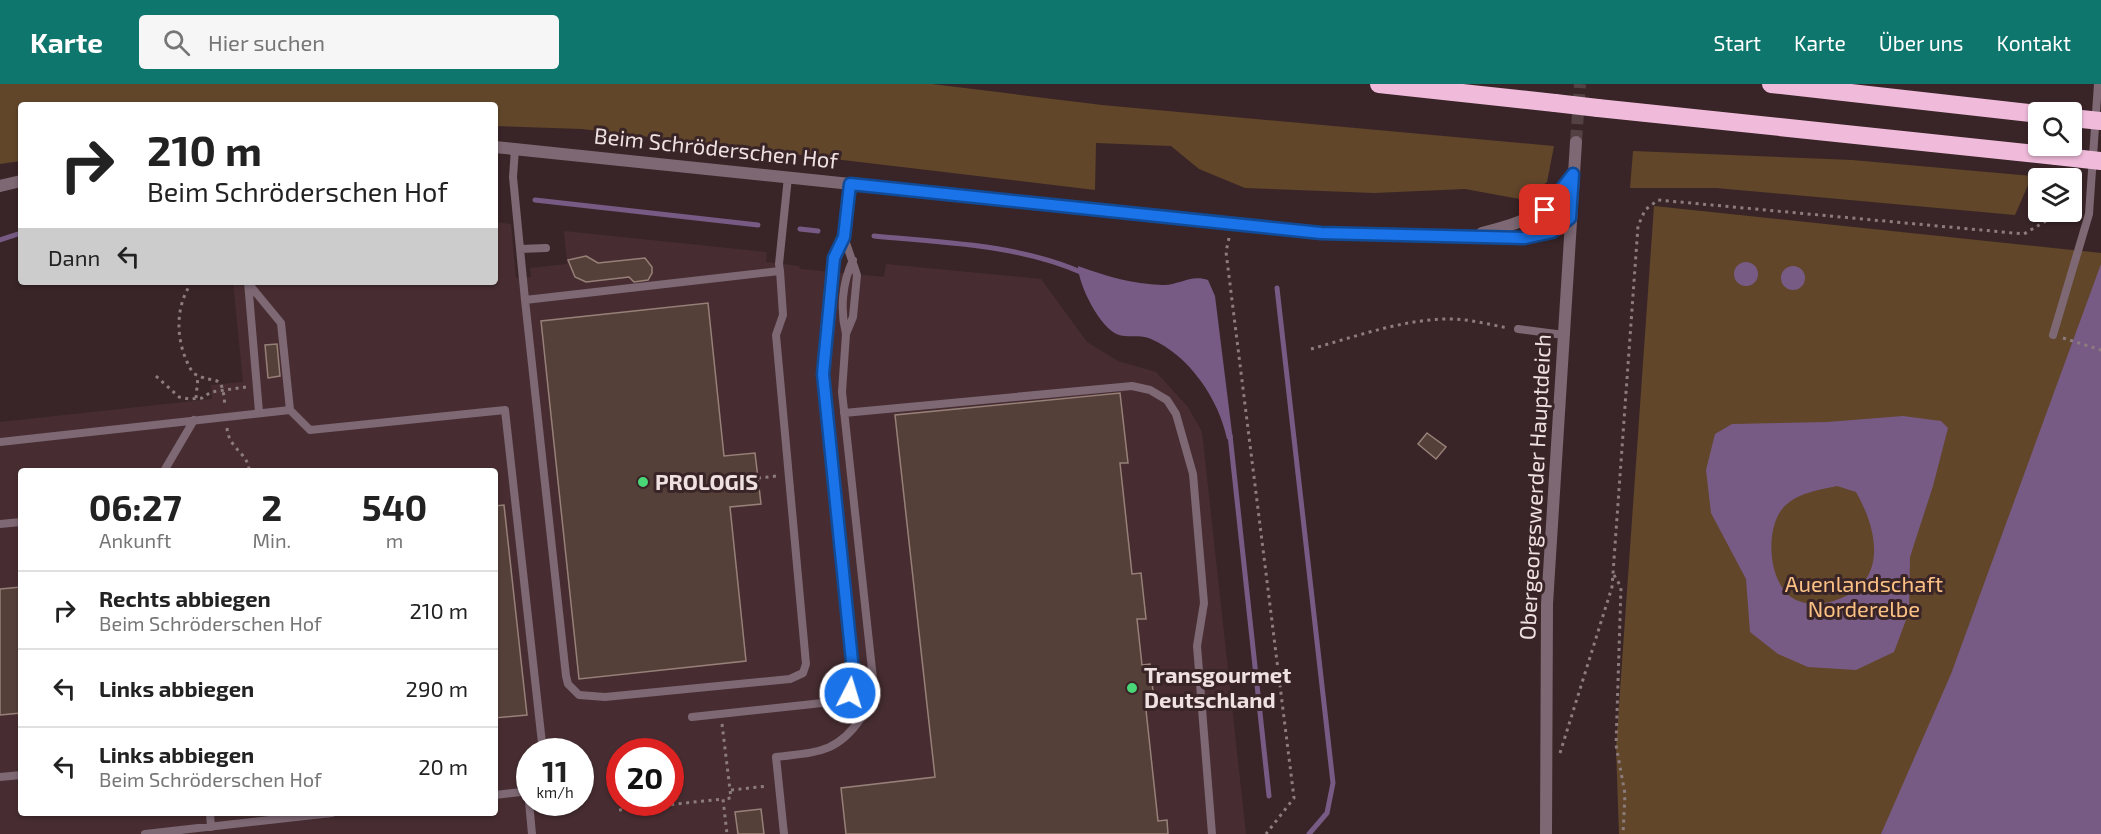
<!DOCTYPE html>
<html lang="de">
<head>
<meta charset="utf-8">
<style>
  body { margin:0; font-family:"Exo 2",sans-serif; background:#f6f6f6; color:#222; height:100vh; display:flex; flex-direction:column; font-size:22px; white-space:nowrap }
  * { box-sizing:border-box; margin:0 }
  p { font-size:20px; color:#767676 }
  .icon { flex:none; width:33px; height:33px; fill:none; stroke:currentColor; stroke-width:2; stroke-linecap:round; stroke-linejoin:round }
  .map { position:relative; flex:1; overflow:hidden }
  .panel { position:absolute; left:18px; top:384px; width:480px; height:348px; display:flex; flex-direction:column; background:#fff; border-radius:6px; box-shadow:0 2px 4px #0004 }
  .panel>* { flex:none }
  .hud { position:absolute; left:18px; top:18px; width:480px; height:183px; border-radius:6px; box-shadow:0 2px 4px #0004; background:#fff; color:#222; overflow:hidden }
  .controls { position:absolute; left:2028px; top:18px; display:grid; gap:12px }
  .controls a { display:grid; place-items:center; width:54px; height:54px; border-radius:6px; background:#fff; box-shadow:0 2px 4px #0004; font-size:30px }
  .speed { position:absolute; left:516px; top:654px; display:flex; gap:12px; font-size:30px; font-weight:700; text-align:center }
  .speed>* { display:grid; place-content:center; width:78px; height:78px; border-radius:50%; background:#fff; box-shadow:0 2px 4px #0004; line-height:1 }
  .speed small { font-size:15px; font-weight:400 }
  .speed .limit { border:9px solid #d22; background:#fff; color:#111 }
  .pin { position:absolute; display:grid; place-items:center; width:51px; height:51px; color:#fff; margin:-26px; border-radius:12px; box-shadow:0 3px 9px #0006 }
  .me { position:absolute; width:66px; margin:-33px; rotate:5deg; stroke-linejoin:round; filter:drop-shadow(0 0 4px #0008) }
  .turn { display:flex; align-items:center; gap:21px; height:126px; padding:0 30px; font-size:27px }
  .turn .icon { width:78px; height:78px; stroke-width:2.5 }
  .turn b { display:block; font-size:42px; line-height:51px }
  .then { display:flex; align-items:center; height:57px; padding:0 30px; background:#0003; gap:12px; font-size:22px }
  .eta { display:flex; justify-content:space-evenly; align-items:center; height:102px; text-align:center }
  .eta b { font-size:36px; font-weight:700; line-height:42px }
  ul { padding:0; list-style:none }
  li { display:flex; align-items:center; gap:18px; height:78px; padding:0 30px; border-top:2px solid #e0e0e0 }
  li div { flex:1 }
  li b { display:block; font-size:22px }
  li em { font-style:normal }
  header { display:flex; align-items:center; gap:36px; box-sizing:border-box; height:84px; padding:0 30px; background:#0f766e; color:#fff }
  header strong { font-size:28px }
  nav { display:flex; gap:33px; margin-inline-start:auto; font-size:21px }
  .search { width:420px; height:54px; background:#f6f6f6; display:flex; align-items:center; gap:15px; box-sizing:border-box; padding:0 21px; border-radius:6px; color:#767676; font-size:22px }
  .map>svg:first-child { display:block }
  .built { fill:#472d31; fill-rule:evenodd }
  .green { fill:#61462a }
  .water { fill:#775b85; fill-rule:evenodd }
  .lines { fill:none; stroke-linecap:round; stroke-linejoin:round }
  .stream { stroke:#775b85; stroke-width:5 }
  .building { fill:#554039; stroke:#978078; stroke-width:1.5 }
  .street-tunnel { stroke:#544143; stroke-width:12; stroke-dasharray:12 6; stroke-linecap:butt }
  .path { stroke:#8d7c7e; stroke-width:3; stroke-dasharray:3 4.5; stroke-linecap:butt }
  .lane { stroke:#7d6874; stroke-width:8 }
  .street { stroke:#7d6874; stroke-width:12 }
  .highway { stroke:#f0bbdb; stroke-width:18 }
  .highway-bridge { stroke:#f0bbdb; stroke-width:18 }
  .route-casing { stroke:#114b97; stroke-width:15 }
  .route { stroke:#1a73e8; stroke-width:10 }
  .poi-dot { fill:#49d778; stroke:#392527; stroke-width:2 }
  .labels { text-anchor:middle; stroke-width:6; stroke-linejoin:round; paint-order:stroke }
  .street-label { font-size:22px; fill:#efe1e2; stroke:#392527 }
  .poi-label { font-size:22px; font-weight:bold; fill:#efe1e2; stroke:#392527; text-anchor:start }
  .park-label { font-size:22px; fill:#fbc083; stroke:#392527 }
</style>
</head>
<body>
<header>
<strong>Karte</strong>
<div class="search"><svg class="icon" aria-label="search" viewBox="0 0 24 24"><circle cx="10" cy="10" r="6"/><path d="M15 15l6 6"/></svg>Hier suchen</div>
<nav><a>Start</a><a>Karte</a><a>Über uns</a><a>Kontakt</a></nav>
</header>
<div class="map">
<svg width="2101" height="750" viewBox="0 0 2101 750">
  <rect width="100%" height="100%" fill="#392527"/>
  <path class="built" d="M495,138L511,140L516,194L531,193L530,184L567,180L564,147L767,168L766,178L799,182L800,185L884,193L886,180L1041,195L1087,258L1118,277L1156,288L1188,323L1202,348L1246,750H0V338L212,315L211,301L243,298L233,198H495ZM21,387H495V729H21ZM530,668H580V718H530ZM620,668H670V718H620Z"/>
  <path class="green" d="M0,0H932L1102,21L1554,62L1547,98L1525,116L1465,105L1374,109L1245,104L1199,85L1171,62L1096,59L1095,106L582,45L495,42V21H21V77L0,80Z
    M1633,67L1852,76L2032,92L2015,131L1716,104H1630Z
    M1654,122L2101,169V750H1619L1616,664Z"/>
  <path class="water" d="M1734 190a12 12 0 1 1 24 0a12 12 0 1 1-24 0Z
    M2101,180V750H1881L1951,590Z
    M1078,182C1106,192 1132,200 1162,201C1178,202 1190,190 1208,196L1215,212L1233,357L1227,355C1219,316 1190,272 1151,255C1140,250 1130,254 1119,251C1100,245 1078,200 1078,182Z
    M1781 194a12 12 0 1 1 24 0a12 12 0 1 1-24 0Z
    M1903,332L1941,337L1948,344L1933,402L1910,473L1909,528L1894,568L1856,586L1808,583L1778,570L1750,548L1746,495L1711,429L1706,386L1715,350L1732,340L1827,338ZM1837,402L1856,408C1880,450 1888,503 1830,518C1816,521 1803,521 1791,513C1768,496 1765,445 1783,424C1796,409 1819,406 1837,402Z"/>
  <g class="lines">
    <path class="stream" d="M535,116L758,141
      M800,145L818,147
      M874,152C945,159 1017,160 1083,189
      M0,156L21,149
      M1277,204L1333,699L1327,729L1309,750
      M1230,351L1269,712"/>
  </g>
  <path class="building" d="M586,172L598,179L645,174L652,183V189L648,196L634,198L629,193L586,198L575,193L568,176Z
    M708,219L724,372L755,369L761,420L730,423L746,577L579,595L541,237Z
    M277,260L280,292L268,294L265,261Z
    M1120,309L1128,379H1120L1132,490L1141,489L1146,535H1137L1142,581L1150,580L1155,625L1146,626L1158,737L1167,736L1168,750H846L841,704L935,693L895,331Z
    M1427,349L1446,363L1436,375L1418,360Z
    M504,421L527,631L495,634V422Z
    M21,503V629L0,631V505Z
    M761,725L764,750H738L735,728Z"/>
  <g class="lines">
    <path class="street-tunnel" d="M1576,58L1580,0"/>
    <path class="path" d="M2072,119L2080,113
      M1229,154L1226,168L1294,714L1266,750
      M192,198C173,225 176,262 193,289C217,303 222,285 225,323
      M2063,254L2101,266
      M1311,265C1354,253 1398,237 1443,235C1465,234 1487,240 1508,244
      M156,292L179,313L189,315L202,314L211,308L246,303
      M196,314L198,292
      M227,344C229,366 249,369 249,387
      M758,394L777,392
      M1614,491L1621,503L1616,661L1625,710L1623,750
      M722,640L731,714L723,715
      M1560,669L1612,503L1638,142L1645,126L1658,116L2024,150L2061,128
      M731,706L768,702
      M619,726L723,715L727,750"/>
    <path class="lane" d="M515,65L513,93L525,216
      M520,165L546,164
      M780,187L525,216L566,592L568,600L579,611L605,613L790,595L803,589L806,580L776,251L783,231L780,187L779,180L788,93
      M248,198L259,328
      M248,199L281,239L290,326
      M1518,245L1564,251
      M846,250C840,226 842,199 853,176
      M2053,251L2089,130L2098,0
      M844,329L1132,302L1150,306L1167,316L1176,330L1193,390L1204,519L1197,562L1212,750
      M0,358L290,326L310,346L505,326L543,668
      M164,387L194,336
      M0,440L21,438
      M692,633L841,617L848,612L853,602L823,290L834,174L844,153L850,100
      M0,693L21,691
      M528,707L532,750
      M495,711L530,707
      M210,729L211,743
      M145,750L332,729
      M784,750L776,673C815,668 837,670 861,634C867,625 872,615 874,604L842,308L846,250L853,233L857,191L844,153"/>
    <path class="street" d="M495,63L1321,149L1524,154L1552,148L1570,134
      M0,102L21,97
      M1482,149C1527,137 1545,132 1572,91
      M1546,750L1547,520L1576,58"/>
    <path class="highway" d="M1379,0L1555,19
      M1771,0L2038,30
      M1598,24L2056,72"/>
    <path class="highway-bridge" d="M1555,19L1598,24
      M2072,34L2101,37
      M2056,72L2101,77"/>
  </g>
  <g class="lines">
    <defs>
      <path id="route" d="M850,609L854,598L853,587L823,290L834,174L844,153L850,100L1321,149L1524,154L1552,148L1570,134L1573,90L1545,126"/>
    </defs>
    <use href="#route" class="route-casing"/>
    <use href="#route" class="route"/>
  </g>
  <g class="poi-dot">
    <circle cx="643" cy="398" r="6"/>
    <circle cx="1132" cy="604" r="6"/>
  </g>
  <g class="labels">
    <g class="street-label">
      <text transform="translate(716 64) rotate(6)" y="8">Beim Schröderschen Hof</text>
      <text transform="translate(1535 403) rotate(-87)" y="8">Obergeorgswerder Hauptdeich</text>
    </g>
    <g class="poi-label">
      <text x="655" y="406">PROLOGIS</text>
      <text x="1144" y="599">Transgourmet<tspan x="1144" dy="25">Deutschland</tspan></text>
    </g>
    <g class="park-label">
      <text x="1864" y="508">Auenlandschaft<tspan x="1864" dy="25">Norderelbe</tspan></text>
    </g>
  </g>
</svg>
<div class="controls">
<a><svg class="icon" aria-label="search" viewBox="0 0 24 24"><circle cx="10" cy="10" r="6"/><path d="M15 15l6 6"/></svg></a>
<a><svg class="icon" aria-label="layers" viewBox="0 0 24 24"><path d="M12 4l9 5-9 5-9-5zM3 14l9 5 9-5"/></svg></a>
</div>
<div class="speed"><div>11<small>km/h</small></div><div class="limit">20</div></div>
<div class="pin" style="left:1545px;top:126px;background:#d93025"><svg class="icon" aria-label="arrive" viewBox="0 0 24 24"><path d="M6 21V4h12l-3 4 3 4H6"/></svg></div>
<svg class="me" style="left:850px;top:609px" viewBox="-20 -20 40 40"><circle r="17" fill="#1a73e8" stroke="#fff" stroke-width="3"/><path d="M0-11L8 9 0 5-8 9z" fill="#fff"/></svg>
<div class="hud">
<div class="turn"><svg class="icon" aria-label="right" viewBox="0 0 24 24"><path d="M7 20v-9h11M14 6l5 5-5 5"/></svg><div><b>210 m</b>Beim Schröderschen Hof</div></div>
<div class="then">Dann<svg class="icon" aria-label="left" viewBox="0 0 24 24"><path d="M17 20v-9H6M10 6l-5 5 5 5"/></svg></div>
</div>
<section class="panel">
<div class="eta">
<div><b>06:27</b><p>Ankunft</p></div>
<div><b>2</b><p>Min.</p></div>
<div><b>540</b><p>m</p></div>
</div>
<ul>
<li><svg class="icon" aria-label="right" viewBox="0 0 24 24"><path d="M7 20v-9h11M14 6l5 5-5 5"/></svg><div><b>Rechts abbiegen</b><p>Beim Schröderschen Hof</p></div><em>210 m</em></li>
<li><svg class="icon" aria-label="left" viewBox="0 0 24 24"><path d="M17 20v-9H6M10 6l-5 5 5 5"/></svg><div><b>Links abbiegen</b></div><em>290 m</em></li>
<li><svg class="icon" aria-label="left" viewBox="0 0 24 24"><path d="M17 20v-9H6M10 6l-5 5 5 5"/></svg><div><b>Links abbiegen</b><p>Beim Schröderschen Hof</p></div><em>20 m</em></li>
</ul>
</section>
</div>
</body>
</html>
